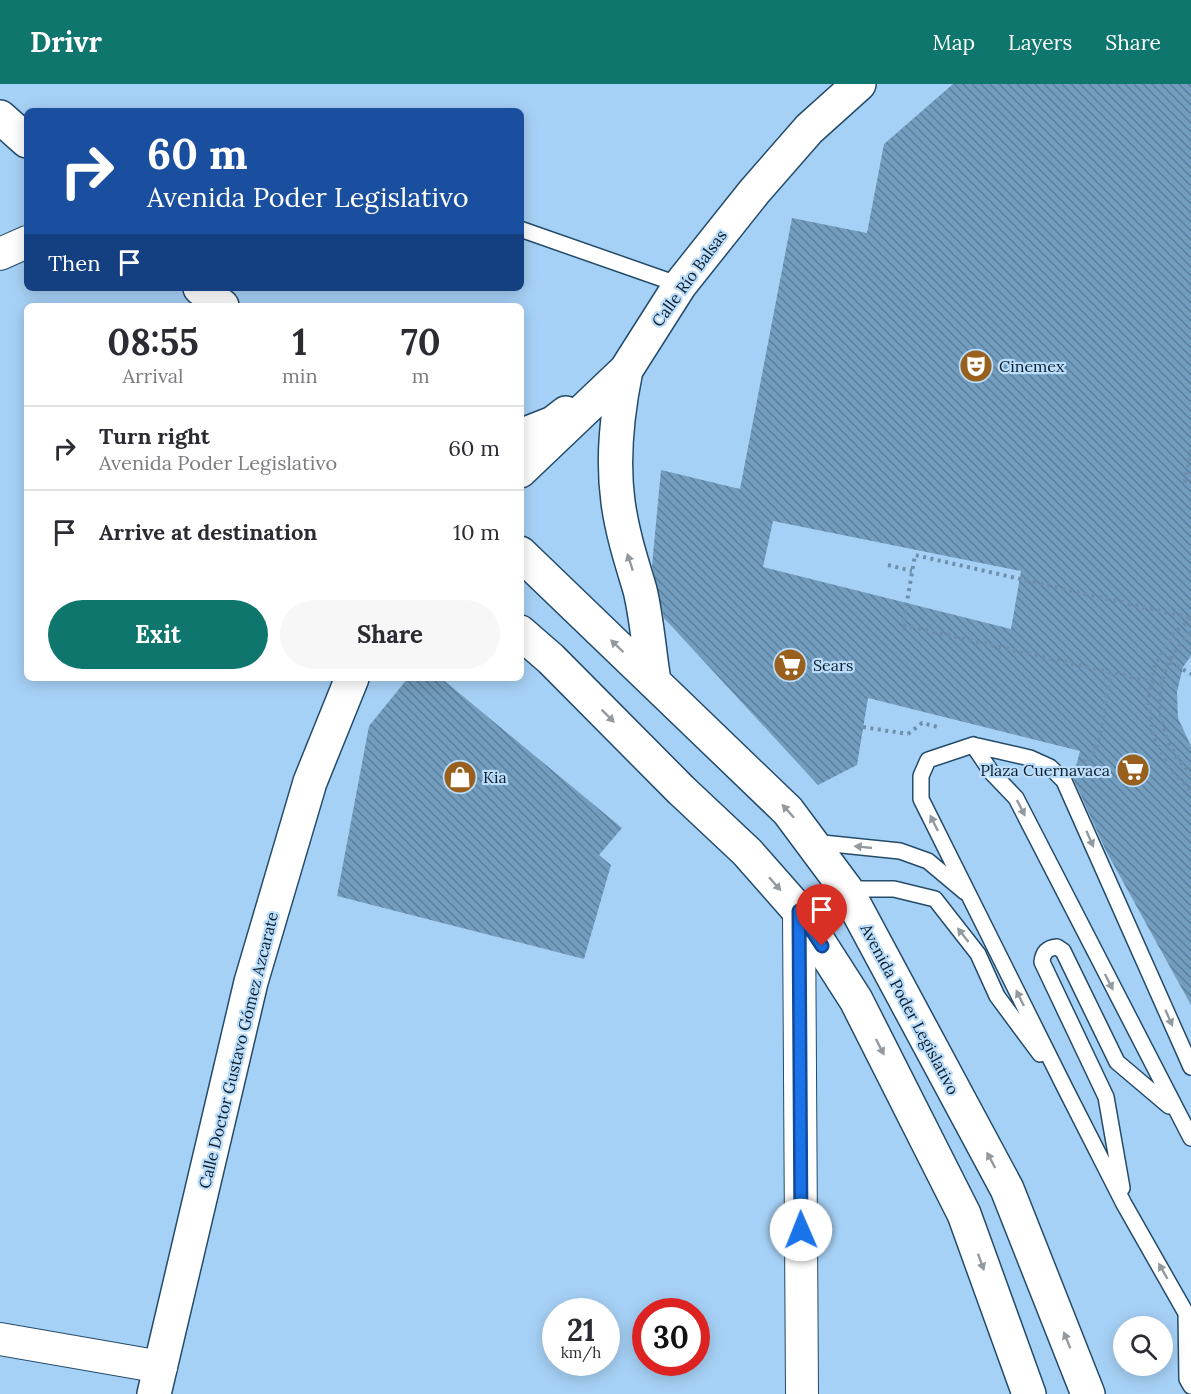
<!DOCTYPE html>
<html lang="en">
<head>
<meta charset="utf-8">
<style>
  body { margin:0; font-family:Lora,serif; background:#f7f7f7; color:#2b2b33; height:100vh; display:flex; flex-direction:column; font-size:22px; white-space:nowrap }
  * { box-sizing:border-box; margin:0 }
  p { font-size:20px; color:#7c7c81 }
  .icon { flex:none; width:33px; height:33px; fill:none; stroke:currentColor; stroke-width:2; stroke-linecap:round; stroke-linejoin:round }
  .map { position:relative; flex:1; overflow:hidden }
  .sheet { position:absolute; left:24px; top:219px; width:500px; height:378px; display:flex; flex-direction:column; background:#fff; border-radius:9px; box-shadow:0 3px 15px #0003 }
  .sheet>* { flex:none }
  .banner { position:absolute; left:24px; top:24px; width:500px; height:183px; border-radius:9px; box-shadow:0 3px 15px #0003; background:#1a4fa0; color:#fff; overflow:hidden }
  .controls { position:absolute; left:1113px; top:1232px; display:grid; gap:12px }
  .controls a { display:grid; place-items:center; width:60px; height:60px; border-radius:50%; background:#fff; box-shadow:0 3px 15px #0003; font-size:30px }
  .speed { position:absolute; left:542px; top:1214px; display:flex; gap:12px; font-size:30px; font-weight:700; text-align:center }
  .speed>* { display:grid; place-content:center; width:78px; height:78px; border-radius:50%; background:#fff; box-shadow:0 3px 15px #0003; line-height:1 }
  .speed small { font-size:15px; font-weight:400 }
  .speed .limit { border:9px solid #d22; background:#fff; color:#111 }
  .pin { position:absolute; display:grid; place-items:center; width:51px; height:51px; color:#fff; margin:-62px -26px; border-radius:50% 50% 50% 0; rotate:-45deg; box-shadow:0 0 6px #0007 }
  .pin .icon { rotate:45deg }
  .me { position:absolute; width:66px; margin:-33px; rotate:359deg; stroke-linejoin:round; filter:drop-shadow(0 0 4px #0008) }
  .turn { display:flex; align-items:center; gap:21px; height:126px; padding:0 24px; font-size:27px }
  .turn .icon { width:78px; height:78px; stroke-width:2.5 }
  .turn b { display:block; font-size:42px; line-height:51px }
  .then { display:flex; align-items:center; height:57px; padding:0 24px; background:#0003; gap:12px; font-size:22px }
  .eta { display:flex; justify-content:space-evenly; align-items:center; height:102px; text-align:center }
  .eta b { font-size:36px; font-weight:700; line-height:42px }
  .button { display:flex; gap:12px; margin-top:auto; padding:12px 24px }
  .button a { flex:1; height:69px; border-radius:36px; background:#0f766e; color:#fff; font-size:24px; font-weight:700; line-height:69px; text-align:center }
  .button a+a { background:#f7f7f7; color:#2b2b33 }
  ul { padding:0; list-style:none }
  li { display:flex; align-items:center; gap:18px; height:84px; padding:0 24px; border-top:2px solid #e1e1e2 }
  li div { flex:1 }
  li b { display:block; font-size:22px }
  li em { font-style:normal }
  header { display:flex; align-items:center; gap:36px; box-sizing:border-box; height:84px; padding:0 30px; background:#0f766e; color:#fff }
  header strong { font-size:28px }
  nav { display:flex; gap:33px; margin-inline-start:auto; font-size:21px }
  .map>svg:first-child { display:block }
  .building { fill:url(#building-back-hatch); fill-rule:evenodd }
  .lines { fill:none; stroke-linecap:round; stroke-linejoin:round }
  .service-casing { stroke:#234b6a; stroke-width:18 }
  .minor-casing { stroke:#234b6a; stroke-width:34 }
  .tertiary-casing { stroke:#234b6a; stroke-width:36 }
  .path { stroke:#6e8fab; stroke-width:4; stroke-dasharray:3 4.5; stroke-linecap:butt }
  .service { stroke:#fff; stroke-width:15 }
  .minor { stroke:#fff; stroke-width:32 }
  .tertiary { stroke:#fff; stroke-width:33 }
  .oneway { fill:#929aa0 }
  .route-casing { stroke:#114b97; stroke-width:15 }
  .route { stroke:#1a73e8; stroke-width:10 }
  .labels { text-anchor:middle; stroke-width:4.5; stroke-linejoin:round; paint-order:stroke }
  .street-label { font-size:16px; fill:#0d1e2b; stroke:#baddfb }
  .poi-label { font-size:16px; fill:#0d1e2b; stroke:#baddfb; text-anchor:start }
</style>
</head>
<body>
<header>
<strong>Drivr</strong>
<nav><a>Map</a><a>Layers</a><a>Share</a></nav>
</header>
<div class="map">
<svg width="1191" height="1310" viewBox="0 0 1191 1310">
  <defs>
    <pattern id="building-back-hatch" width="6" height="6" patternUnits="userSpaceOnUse" patternTransform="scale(1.5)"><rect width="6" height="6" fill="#739dbf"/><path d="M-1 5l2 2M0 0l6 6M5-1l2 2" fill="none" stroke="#5d7f9b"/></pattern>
  </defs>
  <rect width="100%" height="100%" fill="#a6d1f6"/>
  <path class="building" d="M953,0H1191V572L1183,583L1177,608L1178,634L1191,662V921L1106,767L1073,694L1080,667L868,614L857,681L818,701L664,534L652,482L661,386L740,405L792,134L867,149L884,60ZM773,437L1021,487L1011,545L763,483Z
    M408,594H441L622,744L599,771L611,781L584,875L337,812L369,642Z"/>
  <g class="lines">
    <defs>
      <path id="service" d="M520,145L680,201
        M973,661L1030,674L1050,683L1064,697L1191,983
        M813,758L900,767L928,777L965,808
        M846,805H894L935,815L978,870L997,912L1040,970
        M1191,1054L1016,714L992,689L973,661L928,676L921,692V715L1065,1004L1124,1120L1191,1238
        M1122,1104L1106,1013L1042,878C1043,868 1047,864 1057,863L1063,867L1117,978L1169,1022
        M1186,1228L1187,1295L1191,1302"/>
      <path id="minor" d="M0,170L27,158
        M799,827L802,1310
        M0,1255L161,1283"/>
      <path id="tertiary" d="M0,33L27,57
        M200,204L222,222
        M626,286C617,330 612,373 618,418C622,448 631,476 640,506C647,535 649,567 654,597
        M520,352L553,339L566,329
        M520,387L626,286L680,201L754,108L809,45L859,0
        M520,469L788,727L846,805L1007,1105L1088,1310
        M520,548L551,575L681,706L747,768L799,827L856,916L964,1130L1029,1310
        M154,1310L251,898L310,698L352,594"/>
    </defs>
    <use href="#service" class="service-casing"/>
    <use href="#minor" class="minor-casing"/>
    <use href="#tertiary" class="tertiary-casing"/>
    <path class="path" d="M1191,366L1185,397L1191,398
      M888,481L912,487
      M1191,534L1173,550L1155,581L1148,617L1153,652L1170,685L1191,706
      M1191,549C1148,587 1151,651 1191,690
      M1170,578L1191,590
      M1162,600L903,541L915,471L1191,534
      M863,643L908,650
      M908,650L922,639L938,643
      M1083,677L1088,679L1098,660L1111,589"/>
    <use href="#service" class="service"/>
    <use href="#minor" class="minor"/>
    <use href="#tertiary" class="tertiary"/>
  </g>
  <defs><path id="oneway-solid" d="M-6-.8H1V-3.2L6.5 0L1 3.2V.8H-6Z" transform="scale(1.5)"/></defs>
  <g class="oneway">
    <use href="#oneway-solid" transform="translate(630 478) rotate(-108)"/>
    <use href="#oneway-solid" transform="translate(617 562) rotate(-136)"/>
    <use href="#oneway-solid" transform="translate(608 632) rotate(45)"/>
    <use href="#oneway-solid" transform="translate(1021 724) rotate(63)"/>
    <use href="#oneway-solid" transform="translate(788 727) rotate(-132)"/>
    <use href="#oneway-solid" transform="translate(934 739) rotate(-116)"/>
    <use href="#oneway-solid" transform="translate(1090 755) rotate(66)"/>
    <use href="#oneway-solid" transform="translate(863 763) rotate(-174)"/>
    <use href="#oneway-solid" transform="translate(775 800) rotate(49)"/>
    <use href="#oneway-solid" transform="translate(963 851) rotate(-128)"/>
    <use href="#oneway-solid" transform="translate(1109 898) rotate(63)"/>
    <use href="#oneway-solid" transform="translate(1020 914) rotate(-116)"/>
    <use href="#oneway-solid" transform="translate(1169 934) rotate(66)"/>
    <use href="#oneway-solid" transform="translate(880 963) rotate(63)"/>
    <use href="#oneway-solid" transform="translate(991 1076) rotate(-118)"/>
    <use href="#oneway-solid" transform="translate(981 1178) rotate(70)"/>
    <use href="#oneway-solid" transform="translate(1163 1187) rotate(-120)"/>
    <use href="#oneway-solid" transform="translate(1067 1256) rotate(-112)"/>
  </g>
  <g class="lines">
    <defs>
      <path id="route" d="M801,1146L799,827L822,862"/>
    </defs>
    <use href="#route" class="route-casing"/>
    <use href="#route" class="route"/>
  </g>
  <defs>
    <symbol id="theatre-disc" viewBox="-11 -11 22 22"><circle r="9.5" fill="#995f1d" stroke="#baddfb"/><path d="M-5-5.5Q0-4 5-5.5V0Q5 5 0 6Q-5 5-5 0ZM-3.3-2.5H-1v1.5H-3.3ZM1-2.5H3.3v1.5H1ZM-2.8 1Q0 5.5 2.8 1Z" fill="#fff"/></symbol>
    <symbol id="supermarket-disc" viewBox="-11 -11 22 22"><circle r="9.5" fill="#995f1d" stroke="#baddfb"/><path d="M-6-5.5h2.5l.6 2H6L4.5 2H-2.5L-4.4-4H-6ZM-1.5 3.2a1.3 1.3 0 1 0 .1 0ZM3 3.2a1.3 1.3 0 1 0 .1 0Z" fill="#fff"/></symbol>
    <symbol id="shop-disc" viewBox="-11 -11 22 22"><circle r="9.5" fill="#995f1d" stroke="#baddfb"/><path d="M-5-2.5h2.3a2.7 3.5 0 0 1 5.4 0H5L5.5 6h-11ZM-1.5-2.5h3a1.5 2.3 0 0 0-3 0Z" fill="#fff"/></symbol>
  </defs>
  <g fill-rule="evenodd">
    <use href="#theatre-disc" x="957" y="263" width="38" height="38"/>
    <use href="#supermarket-disc" x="771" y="562" width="38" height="38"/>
    <use href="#supermarket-disc" x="1114" y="667" width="38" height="38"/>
    <use href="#shop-disc" x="441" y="674" width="38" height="38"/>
  </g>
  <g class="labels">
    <g class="street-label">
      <text transform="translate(689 194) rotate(-54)" y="6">Calle Río Balsas</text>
      <text transform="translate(910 925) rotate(62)" y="6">Avenida Poder Legislativo</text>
      <text transform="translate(238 966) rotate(-76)" y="6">Calle Doctor Gustavo Gómez Azcarate</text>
    </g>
    <g class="poi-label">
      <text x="999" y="288">Cinemex</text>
      <text x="813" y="587">Sears</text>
      <text x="1110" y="692" text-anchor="end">Plaza Cuernavaca</text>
      <text x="483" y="699">Kia</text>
    </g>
  </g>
</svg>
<div class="controls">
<a><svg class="icon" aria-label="search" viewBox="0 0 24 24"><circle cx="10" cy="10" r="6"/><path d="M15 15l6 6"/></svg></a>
</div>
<div class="speed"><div>21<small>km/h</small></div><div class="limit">30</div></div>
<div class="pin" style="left:822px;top:862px;background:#d93025"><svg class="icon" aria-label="arrive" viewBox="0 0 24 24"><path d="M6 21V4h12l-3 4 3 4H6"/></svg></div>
<svg class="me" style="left:801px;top:1146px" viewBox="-20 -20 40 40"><circle r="19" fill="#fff"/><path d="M0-13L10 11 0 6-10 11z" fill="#1a73e8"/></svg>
<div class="banner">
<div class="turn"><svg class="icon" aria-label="right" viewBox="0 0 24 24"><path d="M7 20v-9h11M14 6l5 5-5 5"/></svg><div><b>60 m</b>Avenida Poder Legislativo</div></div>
<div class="then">Then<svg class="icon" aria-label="arrive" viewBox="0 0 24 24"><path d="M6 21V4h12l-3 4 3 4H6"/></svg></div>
</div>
<section class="sheet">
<div class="eta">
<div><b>08:55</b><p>Arrival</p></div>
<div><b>1</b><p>min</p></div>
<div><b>70</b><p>m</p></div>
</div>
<ul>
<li><svg class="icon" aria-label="right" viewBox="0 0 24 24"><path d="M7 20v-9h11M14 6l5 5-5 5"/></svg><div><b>Turn right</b><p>Avenida Poder Legislativo</p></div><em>60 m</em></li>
<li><svg class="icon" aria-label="arrive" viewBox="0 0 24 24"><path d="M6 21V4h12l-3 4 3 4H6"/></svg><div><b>Arrive at destination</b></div><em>10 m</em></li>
</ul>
<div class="button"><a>Exit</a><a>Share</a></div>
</section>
</div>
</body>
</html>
